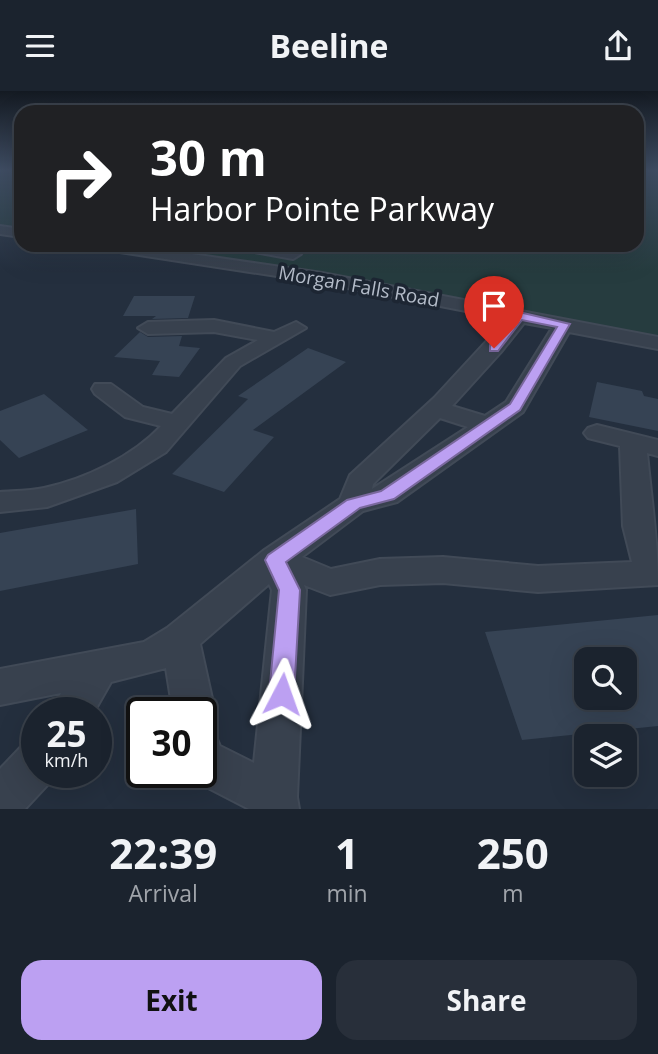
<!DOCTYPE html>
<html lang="en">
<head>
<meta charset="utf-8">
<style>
  body { margin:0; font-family:"Open Sans",sans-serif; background:#282f3a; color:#f1f3f6; height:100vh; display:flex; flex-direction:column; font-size:26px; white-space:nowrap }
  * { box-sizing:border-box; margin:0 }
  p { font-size:23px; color:#a0a4aa }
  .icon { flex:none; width:38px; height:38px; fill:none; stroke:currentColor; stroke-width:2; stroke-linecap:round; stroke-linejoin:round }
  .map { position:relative; height:718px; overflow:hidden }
  .sheet { display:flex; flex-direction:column; background:#1b232e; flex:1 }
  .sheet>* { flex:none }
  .top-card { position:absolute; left:14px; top:14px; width:630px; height:147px; border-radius:21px; box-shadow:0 7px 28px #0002,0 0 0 2px #39404a; background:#202124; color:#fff; overflow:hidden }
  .buttons { position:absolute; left:574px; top:556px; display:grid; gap:14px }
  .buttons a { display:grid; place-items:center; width:63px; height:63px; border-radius:14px; background:#1b232e; box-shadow:0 7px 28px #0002,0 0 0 2px #39404a; font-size:35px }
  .speed { position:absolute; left:21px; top:606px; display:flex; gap:14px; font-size:35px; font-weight:700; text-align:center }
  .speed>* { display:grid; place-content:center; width:91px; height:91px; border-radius:50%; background:#1b232e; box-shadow:0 7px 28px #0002,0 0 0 2px #39404a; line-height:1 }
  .speed small { font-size:18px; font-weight:400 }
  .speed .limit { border:4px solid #111; border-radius:10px; background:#fff; color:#111 }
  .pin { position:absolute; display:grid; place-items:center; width:60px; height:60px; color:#fff; margin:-72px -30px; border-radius:50% 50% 50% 0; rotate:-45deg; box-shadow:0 0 7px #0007 }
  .pin .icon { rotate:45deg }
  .me { position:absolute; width:77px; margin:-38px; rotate:4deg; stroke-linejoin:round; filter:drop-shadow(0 0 5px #0008) }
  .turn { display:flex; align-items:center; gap:24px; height:147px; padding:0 21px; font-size:32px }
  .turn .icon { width:91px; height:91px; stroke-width:2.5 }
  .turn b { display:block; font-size:49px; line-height:60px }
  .eta { display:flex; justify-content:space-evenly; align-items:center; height:119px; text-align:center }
  .eta b { font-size:42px; font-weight:700; line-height:49px }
  .primary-button { display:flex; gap:14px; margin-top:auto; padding:14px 21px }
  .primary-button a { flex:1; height:80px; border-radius:21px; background:#bca0f2; color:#111; font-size:28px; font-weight:700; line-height:80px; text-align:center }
  .primary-button a+a { background:#282f3a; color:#f1f3f6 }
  header { display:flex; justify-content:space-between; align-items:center; height:91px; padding:0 21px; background:#1b232e; font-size:32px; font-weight:700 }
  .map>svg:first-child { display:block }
  .green { fill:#263c3f }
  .building { fill:#364354; fill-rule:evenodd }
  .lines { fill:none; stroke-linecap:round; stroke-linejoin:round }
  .minor-casing { stroke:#414a57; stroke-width:4 }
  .minor { fill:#38414e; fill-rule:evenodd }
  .route { fill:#bca0f2; stroke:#7a689d; stroke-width:2 }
  .labels { text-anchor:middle; stroke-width:7; stroke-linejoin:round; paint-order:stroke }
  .far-street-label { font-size:19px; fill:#b4bcc9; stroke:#1d2633 }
</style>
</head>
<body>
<header><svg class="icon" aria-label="menu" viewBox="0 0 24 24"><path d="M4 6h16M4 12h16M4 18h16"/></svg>Beeline<svg class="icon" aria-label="share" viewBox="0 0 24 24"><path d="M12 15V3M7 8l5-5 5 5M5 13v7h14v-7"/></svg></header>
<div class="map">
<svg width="658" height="718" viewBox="0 0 658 718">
  <rect width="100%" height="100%" fill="#242f3e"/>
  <path class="green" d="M0,79H21V145L0,142Z
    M637,79H658V253L406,202L142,162L158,154H637Z"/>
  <path class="building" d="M134,205H195L188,227L152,228L156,225H123Z
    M140,241L148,246L182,245L179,255L200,257L179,286L152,284L160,270L114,266Z
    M308,257L346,271L253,339L274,346L224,401L172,383L248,308L238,305Z
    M597,291L642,300L644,305L658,308V340L589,326Z
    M44,303L88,339L19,367L0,349V320Z
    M136,418L138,473L0,500V442Z
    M658,524V635L522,649L485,541ZM586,569H625V607H586Z"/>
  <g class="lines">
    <defs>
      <path id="minor" d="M0,135L21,138V146L0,143Z
        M93,154H130L322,182L658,246V258L569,241L523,321L397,411L363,420L302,466L331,478L380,468L443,466L538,475L632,471L623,435L620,355L588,347L584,342L588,337L597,334L658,349V365L647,362C651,406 658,450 658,494L538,501L443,492L380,494L330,504L304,494L306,499L297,706L299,718H249L187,686L185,681H201V639L216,646L220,655L254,672L272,499L269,493L200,553L215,621L209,635L201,638V621H173L166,577L111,591L94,621H51L61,602L0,614V578L144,551L167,537L263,460L340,408L350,384L434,307L507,228L322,192L100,158ZM524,232L552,237L506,311L485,325L452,315L501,261ZM440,327L468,336L372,398L373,393Z
        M231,154H265L298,160L301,163L293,168L238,158Z
        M214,229L274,241L296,231L306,237L240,275L166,361L117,391L47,416L0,421V401C14,400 30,400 44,397C85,388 132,366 161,335L125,326L95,303L92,298L95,293H111L143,316L172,323L226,267L258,249L214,241L148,243L138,237L148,231Z
        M37,650V681H55L53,688L25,718H0V678L21,656Z"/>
    </defs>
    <use href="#minor" class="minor-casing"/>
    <use href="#minor" class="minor"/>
  </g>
  <linearGradient id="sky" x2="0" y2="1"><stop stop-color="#141a22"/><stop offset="0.44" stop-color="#3f4d63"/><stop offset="1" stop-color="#3f4d63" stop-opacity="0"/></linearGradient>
  <rect width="658" height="180" fill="url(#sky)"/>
  <path class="route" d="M519,221L570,233L520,319L394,408L360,417L286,471L300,499L294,603L290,611L282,614L273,611L269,603L279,499L265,469L268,464L347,409L381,400L510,313L557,236L522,229L498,260H490V254L515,222Z"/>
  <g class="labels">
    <g class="far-street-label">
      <text transform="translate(359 195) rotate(10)" y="7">Morgan Falls Road</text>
    </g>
  </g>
</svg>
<div class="buttons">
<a><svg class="icon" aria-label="search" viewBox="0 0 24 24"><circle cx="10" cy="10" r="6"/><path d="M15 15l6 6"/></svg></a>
<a><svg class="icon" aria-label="layers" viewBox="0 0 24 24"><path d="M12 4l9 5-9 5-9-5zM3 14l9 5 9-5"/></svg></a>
</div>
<div class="speed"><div>25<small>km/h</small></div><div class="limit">30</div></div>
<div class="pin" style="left:494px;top:257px;background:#d93025"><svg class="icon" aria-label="arrive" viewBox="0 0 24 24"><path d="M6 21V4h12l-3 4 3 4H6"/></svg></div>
<svg class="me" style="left:282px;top:603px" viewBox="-20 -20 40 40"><path d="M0-17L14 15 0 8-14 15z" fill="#bca0f2" stroke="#fff" stroke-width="4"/></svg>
<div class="top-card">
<div class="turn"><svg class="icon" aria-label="right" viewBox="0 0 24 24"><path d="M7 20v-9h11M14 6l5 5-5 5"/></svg><div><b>30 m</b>Harbor Pointe Parkway</div></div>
</div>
</div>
<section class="sheet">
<div class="eta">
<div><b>22:39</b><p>Arrival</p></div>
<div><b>1</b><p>min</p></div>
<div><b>250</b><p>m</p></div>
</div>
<div class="primary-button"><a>Exit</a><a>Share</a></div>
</section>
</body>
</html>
